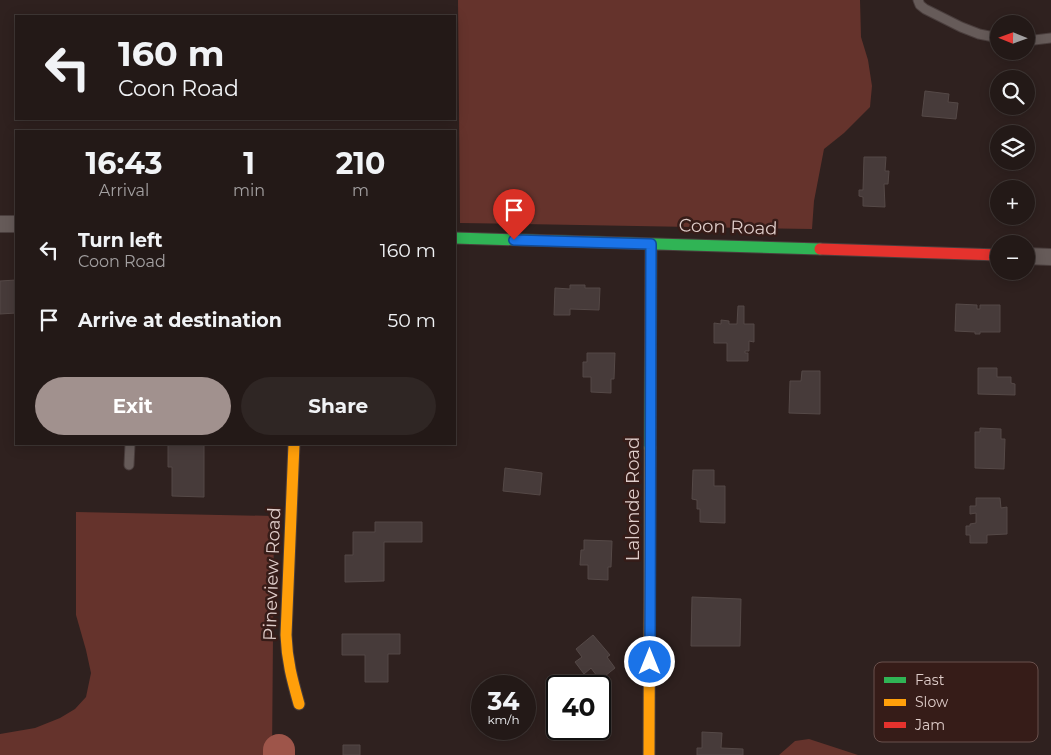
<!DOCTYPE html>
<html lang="en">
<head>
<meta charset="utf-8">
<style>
  body { margin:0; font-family:Montserrat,sans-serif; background:#2f2624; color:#f1f3f6; height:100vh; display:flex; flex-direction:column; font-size:19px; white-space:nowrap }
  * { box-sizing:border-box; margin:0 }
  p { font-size:16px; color:#a3a0a1 }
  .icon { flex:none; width:28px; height:28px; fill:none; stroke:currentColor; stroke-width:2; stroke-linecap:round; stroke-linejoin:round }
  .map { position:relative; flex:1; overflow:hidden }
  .drawer { position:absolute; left:15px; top:130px; width:441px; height:315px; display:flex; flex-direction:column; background:#231917; border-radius:0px; box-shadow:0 2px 12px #0003,0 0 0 1px #403836 }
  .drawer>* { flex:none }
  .banner { position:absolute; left:15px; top:15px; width:441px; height:105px; border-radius:0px; box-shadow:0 2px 12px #0003,0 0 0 1px #403836; background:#231917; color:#f1f3f6; overflow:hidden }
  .needle { width:32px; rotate:271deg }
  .controls { position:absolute; left:990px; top:15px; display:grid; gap:10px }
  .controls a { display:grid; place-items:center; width:45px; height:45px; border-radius:50%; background:#231917; box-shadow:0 2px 12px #0003,0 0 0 1px #403836; font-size:25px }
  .speed { position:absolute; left:471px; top:675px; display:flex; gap:10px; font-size:25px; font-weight:700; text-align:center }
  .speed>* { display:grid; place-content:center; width:65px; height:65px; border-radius:50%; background:#231917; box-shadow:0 2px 12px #0003,0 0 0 1px #403836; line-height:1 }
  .speed small { font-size:12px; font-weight:400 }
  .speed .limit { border:2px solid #111; border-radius:8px; background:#fff; color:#111 }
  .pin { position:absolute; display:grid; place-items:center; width:42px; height:42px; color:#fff; margin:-51px -21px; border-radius:50% 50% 50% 0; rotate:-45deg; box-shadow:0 0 5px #0007 }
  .pin .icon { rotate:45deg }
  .me { position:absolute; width:55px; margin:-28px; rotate:0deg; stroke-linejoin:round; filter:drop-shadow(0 0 4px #0008) }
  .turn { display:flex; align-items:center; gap:18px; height:105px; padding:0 20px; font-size:22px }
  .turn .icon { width:65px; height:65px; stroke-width:2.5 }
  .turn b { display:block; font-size:35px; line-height:42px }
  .eta { display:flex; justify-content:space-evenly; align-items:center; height:85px; text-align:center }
  .eta b { font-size:30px; font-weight:700; line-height:35px }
  .cta { display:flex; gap:10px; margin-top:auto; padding:10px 20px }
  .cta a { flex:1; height:58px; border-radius:30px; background:#a1918e; color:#fff; font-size:20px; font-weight:700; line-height:58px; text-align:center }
  .cta a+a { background:#2f2624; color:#f1f3f6 }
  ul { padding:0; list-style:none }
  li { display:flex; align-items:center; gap:15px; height:70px; padding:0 20px }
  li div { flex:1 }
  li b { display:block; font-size:19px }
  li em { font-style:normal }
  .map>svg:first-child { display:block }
  .green { fill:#65332c }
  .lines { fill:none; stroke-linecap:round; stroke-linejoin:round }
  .river { stroke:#9e554a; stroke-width:32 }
  .building { fill:#473b3a; stroke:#554947 }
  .lane-casing { stroke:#4a3e3d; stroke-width:11 }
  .street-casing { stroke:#4a3e3d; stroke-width:18 }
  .fast-casing { stroke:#4a3e3d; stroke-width:13 }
  .slow-casing { stroke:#4a3e3d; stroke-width:13 }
  .jam-casing { stroke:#4a3e3d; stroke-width:13 }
  .lane { stroke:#665b59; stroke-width:9 }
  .street { stroke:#665b59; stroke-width:16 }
  .fast { stroke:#30b455; stroke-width:11 }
  .slow { stroke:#ff9f0a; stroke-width:11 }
  .jam { stroke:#e5322d; stroke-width:11 }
  .route-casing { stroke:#114b97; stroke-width:12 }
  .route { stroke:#1a73e8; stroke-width:9 }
  .labels { text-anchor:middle; stroke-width:5; stroke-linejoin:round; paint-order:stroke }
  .street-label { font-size:18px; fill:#dfcdca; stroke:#361c18 }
  .key { fill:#361c18; stroke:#69514d; stroke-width:1 }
  .key-label { font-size:14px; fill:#dfcdca }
</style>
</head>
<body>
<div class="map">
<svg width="1051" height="755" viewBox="0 0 1051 755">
  <rect width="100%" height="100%" fill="#2f211f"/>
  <path class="green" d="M458,0H860L861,37L868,60L872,86L870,107L844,133L824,149L814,201L812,229L460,223Z
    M76,512L274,516L272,755H0V734L35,728L60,718L75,709L86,697L91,673L86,650L76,615Z
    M809,739L858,755H779L795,741Z"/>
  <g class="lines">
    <path class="river" d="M279,750V755"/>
  </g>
  <path class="building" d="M925,91L949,94L948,102L958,103L956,119L922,116Z
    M864,157H886L885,171H889L888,184H884L885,207L863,206V197L859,196V190H863Z
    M16,280V313L0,314V281Z
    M570,285H585V288H600L599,310L570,309V315H554L555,288L570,289Z
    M956,304L977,305V309H980V305H1000V332H980V334H975V332L955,331Z
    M738,306H744V324H754V342L749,341V351H745V353H748V361H727V343H714V323L721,324V320L729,321V324H737Z
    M587,353H615L614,379H611V393L591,392V377H583V362H587Z
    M978,368H997V377H1011V383L1015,384V395L978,394Z
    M802,371H820V414L789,413L790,381H801Z
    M980,428L1001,429V439H1005L1004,469L975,468V432H980Z
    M168,444H204V497L172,496V467H168Z
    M505,468L542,473L540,495L503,491Z
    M693,470H714V486H725V523L700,522V509H697V500L692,499Z
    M976,498H1000L1001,508L1007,507V534L987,535V543H970V535H966V526H970V524L976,523V513L970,514V506H976Z
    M375,522H422V542H384V581L345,582V555H353V532H375Z
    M584,540L612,541L611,567H608V580L588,579V565H580L581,550H584Z
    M692,597L741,599L740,646H691Z
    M342,634H400V654H388V682H365V655H342Z
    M593,635L610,655L607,657L615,668L600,680L591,668L584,674L575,662L582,657L576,649Z
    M702,732L722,733L721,748L743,749V755H697V748H702Z
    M343,745H360V755H343Z"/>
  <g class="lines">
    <defs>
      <path id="lane" d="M918,0L920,5L925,9L961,27L979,34L999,38
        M1026,41L1051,38
        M129,465L130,444"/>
      <path id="street" d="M0,224H16
        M1026,256L1051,257"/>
      <path id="fast" d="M455,238L820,249
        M650,448L651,244"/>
      <path id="slow" d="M294,444L286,635C287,661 292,679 299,704
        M649,755L650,448"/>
      <path id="jam" d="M820,249L999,255"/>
    </defs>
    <use href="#lane" class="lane-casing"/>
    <use href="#street" class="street-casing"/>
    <use href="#fast" class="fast-casing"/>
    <use href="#slow" class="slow-casing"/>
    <use href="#jam" class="jam-casing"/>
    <use href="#lane" class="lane"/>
    <use href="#street" class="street"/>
    <use href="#fast" class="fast"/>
    <use href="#slow" class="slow"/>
    <use href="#jam" class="jam"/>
  </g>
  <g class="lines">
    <defs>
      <path id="route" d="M514,240L651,244L650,662"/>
    </defs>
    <use href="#route" class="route-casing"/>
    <use href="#route" class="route"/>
  </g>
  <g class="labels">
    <g class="street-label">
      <text transform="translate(728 227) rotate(2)" y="6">Coon Road</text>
      <text transform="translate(633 499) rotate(-90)" y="6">Lalonde Road</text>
      <text transform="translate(272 574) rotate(-88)" y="6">Pineview Road</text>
    </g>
  </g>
  <rect x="874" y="662" width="164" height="80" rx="8" class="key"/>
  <rect x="884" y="677" width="22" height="6" fill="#30b455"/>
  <rect x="884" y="699" width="22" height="7" fill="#ff9f0a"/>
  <rect x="884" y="722" width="22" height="6" fill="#e5322d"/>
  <g class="key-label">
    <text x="915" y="685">Fast</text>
    <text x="915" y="707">Slow</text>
    <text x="915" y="730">Jam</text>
  </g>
</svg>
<div class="controls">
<a><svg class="needle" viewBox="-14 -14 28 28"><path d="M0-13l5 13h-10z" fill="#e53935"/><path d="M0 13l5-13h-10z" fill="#a3a0a1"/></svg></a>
<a><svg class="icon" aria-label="search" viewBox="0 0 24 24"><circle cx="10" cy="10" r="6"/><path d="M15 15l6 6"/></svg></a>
<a><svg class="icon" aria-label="layers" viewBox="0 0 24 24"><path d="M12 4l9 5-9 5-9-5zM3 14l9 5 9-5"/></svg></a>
<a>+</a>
<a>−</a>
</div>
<div class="speed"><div>34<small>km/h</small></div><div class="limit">40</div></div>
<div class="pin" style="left:514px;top:240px;background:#d93025"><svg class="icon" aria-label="arrive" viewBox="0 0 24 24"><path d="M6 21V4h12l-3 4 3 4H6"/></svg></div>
<svg class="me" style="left:650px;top:662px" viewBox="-20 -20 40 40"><circle r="17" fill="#1a73e8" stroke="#fff" stroke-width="3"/><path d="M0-11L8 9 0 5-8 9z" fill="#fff"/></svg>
<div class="banner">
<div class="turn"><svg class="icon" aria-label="left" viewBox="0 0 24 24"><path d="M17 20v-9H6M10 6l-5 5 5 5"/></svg><div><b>160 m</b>Coon Road</div></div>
</div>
<section class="drawer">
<div class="eta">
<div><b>16:43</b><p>Arrival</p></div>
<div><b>1</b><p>min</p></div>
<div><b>210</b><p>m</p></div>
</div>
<ul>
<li><svg class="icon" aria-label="left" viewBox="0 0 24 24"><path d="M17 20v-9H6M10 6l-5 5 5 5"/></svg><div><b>Turn left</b><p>Coon Road</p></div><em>160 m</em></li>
<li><svg class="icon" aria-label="arrive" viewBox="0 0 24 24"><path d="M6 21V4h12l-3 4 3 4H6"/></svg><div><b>Arrive at destination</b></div><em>50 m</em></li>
</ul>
<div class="cta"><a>Exit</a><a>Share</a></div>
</section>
</div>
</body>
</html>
